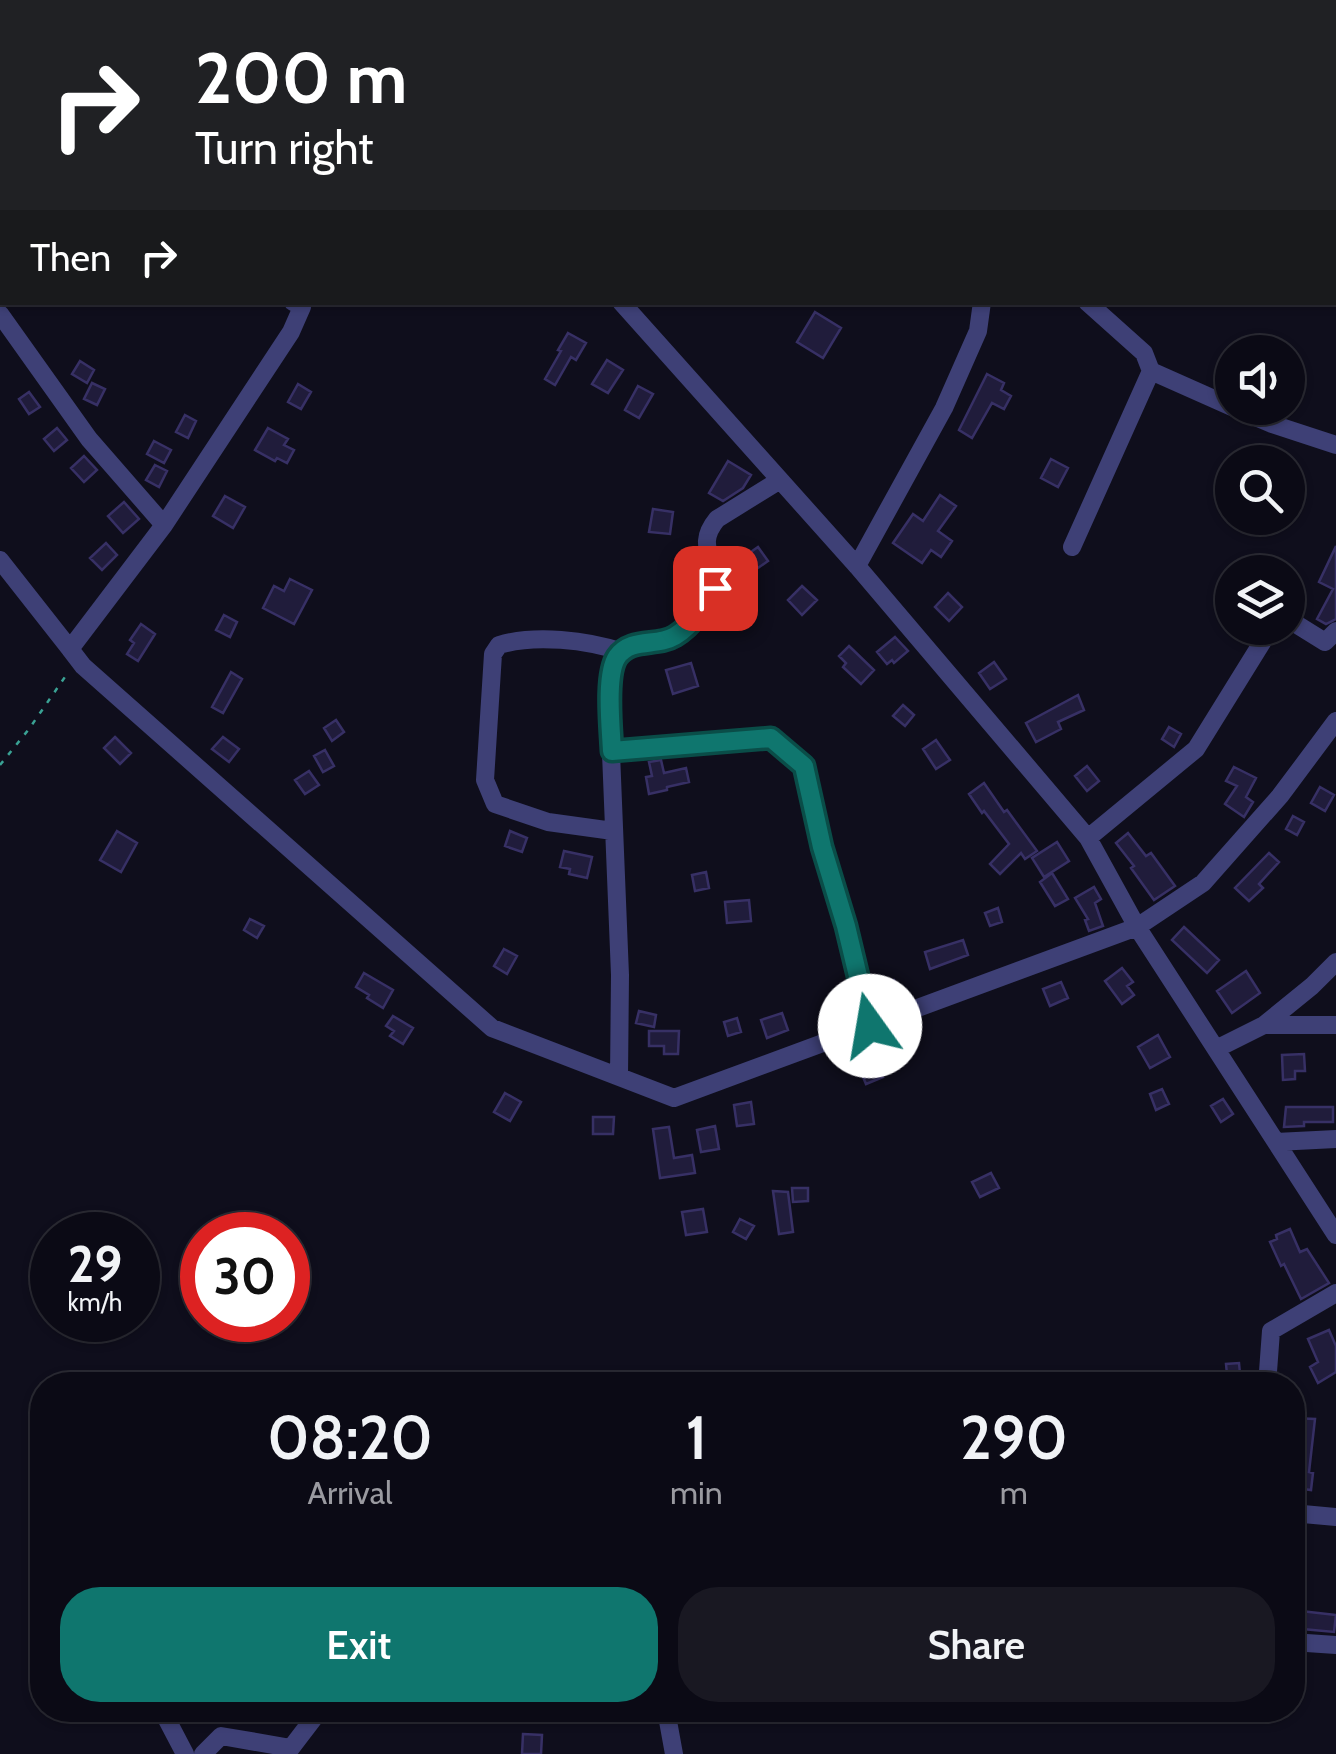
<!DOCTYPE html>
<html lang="en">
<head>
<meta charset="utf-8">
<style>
  body { margin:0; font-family:Cabin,sans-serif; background:#191822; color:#f1f3f6; height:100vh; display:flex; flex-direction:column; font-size:38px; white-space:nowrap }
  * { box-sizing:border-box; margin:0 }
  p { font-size:32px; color:#9a9aa0 }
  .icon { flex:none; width:55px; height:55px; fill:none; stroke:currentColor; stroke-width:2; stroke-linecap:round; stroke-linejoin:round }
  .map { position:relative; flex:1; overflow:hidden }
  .panel { position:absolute; left:30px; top:1372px; width:1275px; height:350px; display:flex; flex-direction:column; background:#0b0a15; border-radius:40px; box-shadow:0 2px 8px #0004,0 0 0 2px #2b2b34 }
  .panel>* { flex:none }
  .guide { position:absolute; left:0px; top:0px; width:1338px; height:305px; box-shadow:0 2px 8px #0004,0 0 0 2px #2b2b34; background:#202124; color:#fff; overflow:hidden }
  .fabs { position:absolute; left:1215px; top:335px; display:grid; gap:20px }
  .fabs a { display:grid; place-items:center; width:90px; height:90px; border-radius:50%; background:#0b0a15; box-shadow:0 2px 8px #0004,0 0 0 2px #2b2b34; font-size:50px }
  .speed { position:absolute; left:30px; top:1212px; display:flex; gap:20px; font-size:50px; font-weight:700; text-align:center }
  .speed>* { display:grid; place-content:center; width:130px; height:130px; border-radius:50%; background:#0b0a15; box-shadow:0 2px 8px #0004,0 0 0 2px #2b2b34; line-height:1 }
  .speed small { font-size:25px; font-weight:400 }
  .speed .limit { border:15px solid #d22; background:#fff; color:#111 }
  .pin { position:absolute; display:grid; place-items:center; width:85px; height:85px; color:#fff; margin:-42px; border-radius:20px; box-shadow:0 5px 15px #0006 }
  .me { position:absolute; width:110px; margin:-55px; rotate:347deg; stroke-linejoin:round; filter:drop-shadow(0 0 8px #0008) }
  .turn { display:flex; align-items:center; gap:35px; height:210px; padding:0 30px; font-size:45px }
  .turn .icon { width:130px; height:130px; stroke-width:2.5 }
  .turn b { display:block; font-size:70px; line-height:85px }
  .then { display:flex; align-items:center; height:95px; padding:0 30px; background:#0003; gap:20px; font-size:38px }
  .eta { display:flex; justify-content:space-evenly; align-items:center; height:170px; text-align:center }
  .eta b { font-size:60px; font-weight:600; line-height:70px }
  .cta { display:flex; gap:20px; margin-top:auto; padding:20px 30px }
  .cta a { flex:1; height:115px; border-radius:40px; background:#0f766e; color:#fff; font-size:40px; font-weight:600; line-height:115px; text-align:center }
  .cta a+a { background:#191822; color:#f1f3f6 }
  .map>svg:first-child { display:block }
  .building { fill:#201c3b; stroke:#373065; stroke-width:2.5 }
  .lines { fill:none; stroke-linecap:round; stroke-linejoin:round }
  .path { stroke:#3aa294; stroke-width:2.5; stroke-dasharray:5 8; stroke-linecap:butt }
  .street { stroke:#3e4076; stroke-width:18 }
  .route-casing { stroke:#0a4d48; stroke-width:25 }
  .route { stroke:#0f766e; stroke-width:18 }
</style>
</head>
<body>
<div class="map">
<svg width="1336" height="1754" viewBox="0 0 1336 1754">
  <rect width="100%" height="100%" fill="#0f0e1c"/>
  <path class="building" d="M815,312L841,328L823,358L797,342Z
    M568,333L586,343L576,360L571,357L555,385L545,379L561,351L558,350Z
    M607,360L623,370L608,393L592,384Z
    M80,361L94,370L87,383L72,374Z
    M987,374L1004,383L1001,390L1011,396L1004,409L992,403L972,438L959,430Z
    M92,383L105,389L97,405L84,399Z
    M298,384L311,392L301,409L288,402Z
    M638,386L653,394L639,418L625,410Z
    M29,392L40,407L29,414L19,399Z
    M185,415L196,421L188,438L176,432Z
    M57,428L67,440L54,451L44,439Z
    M268,428L288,439L284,445L294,450L287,463L277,458L275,461L255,450Z
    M154,441L171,450L164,463L147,454Z
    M84,456L97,470L84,482L71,468Z
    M1051,459L1068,468L1058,487L1041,478Z
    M728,461L751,475L743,488L723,501L709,493Z
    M155,465L167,471L159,487L146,480Z
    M940,495L956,506L938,531L952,541L941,557L931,550L922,563L893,543L913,514L923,521Z
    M225,496L245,507L233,528L213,516Z
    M124,502L139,519L123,533L108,516Z
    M653,509L673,512L670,534L649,532Z
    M106,543L117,555L102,570L90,558Z
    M1336,546V619L1326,624L1317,619L1333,589L1319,582Z
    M758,547L768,561L755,570L745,556Z
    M290,579L312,590L294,624L263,608L274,586L284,591Z
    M802,586L817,600L802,615L788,600Z
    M948,593L962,607L949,621L935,607Z
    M224,615L237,622L230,637L216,630Z
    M141,624L155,634L138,661L127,654L134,643L130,640Z
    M895,637L908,651L894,663L892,660L887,664L877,652Z
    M849,646L874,670L861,684L843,667L846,663L839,656Z
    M994,662L1006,679L990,689L979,673Z
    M691,663L698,686L673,694L666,670Z
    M231,672L242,679L223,713L212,707Z
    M1078,695L1084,710L1058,722L1061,729L1036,742L1026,723Z
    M903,705L914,715L905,726L893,716Z
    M336,720L344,732L332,741L324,728Z
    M1169,727L1181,734L1174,747L1162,739Z
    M115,737L131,753L120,764L104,748Z
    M223,737L239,749L229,762L212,749Z
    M936,740L950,760L936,769L923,749Z
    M325,750L334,766L323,772L314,756Z
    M661,760L664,773L686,768L689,782L667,787V790L649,794L646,777L652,776L649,762Z
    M1087,766L1099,781L1087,791L1075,776Z
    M1234,767L1256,778L1246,797L1253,802L1244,817L1225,804L1237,786L1226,781Z
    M309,771L319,785L305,794L295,780Z
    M984,783L1004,812L1007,810L1037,851L1025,859L1021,853L1000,874L990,864L1009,844L984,811L982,813L969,794Z
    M1320,787L1334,795L1325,811L1311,803Z
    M1293,816L1304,822L1297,835L1286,829Z
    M117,831L137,843L121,872L100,860Z
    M510,831L527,838L522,852L505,846Z
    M1128,833L1146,856L1151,853L1175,886L1154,900L1131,868L1134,866L1116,843Z
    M1057,842L1069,861L1044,877L1032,858Z
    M564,851L592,857L587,878L569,874L570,869L560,867Z
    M1269,853L1279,862L1259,884L1263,888L1249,901L1235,888Z
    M706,872L709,888L695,891L692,875Z
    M1052,873L1068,899L1055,906L1040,882Z
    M1094,887L1101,899L1095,903L1103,926L1089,931L1085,920L1088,919L1075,898Z
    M749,900L751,921L727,923L725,902Z
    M998,908L1002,922L990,926L985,913Z
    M250,919L264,926L257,938L244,930Z
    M1184,927L1219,960L1207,973L1172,940Z
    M963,940L968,955L930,969L925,952Z
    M504,949L517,956L507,974L494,966Z
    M1122,968L1133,982L1127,986L1134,995L1122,1004L1105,981Z
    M1246,971L1260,993L1232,1013L1217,991Z
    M364,973L393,990L383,1008L367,998L369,995L356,987Z
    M894,980L899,994L882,999L877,986Z
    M1061,982L1068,998L1050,1006L1043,989Z
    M639,1011L656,1015L654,1027L636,1023Z
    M782,1013L788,1030L767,1038L761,1020Z
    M393,1016L413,1028L403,1044L390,1036L394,1031L386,1026Z
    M737,1018L741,1032L728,1036L724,1022Z
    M649,1031H679L678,1054H664V1046H649Z
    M1158,1035L1170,1057L1150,1068L1138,1047Z
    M1304,1054L1305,1071H1295V1079L1283,1080L1282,1055Z
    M874,1057L883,1077L866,1084L858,1065Z
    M1162,1089L1169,1104L1156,1110L1150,1094Z
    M505,1093L521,1102L510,1121L494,1112Z
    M1223,1099L1233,1114L1221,1122L1211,1106Z
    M751,1102L754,1124L737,1126L734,1105Z
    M1286,1107H1333V1122H1304V1126L1284,1127Z
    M593,1117H614L613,1134H593Z
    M715,1126L719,1149L701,1152L697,1130Z
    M669,1127L674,1158L692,1155L695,1173L660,1178L653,1129Z
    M991,1173L999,1188L980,1197L972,1182Z
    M792,1188H808V1201L793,1202Z
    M773,1191L788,1192L793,1232L779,1234Z
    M703,1209L707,1232L686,1235L682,1212Z
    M740,1219L754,1226L746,1239L733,1232Z
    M1290,1229L1300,1252L1307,1249L1329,1283L1301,1299L1284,1264L1281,1266L1270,1242L1277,1239L1276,1235Z
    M1329,1330L1336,1346V1372L1318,1383L1310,1367L1318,1362L1308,1339Z
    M1239,1363L1241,1384L1228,1385L1226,1364Z
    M1292,1418L1315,1419L1309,1472L1313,1473L1311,1490L1295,1488L1301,1437L1292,1436Z
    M1292,1610L1336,1615L1334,1632L1292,1628Z
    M523,1734L542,1735L541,1754H522Z"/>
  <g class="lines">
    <path class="path" d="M0,765L29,729L67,674"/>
    <path class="street" d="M523,0L528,2
      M560,0L562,2
      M80,2L81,0
      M0,68L2,69
      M0,152L2,148
      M293,302L302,307L291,332L164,525L70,649L83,666L492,1028L674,1098L1137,927L1203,883L1280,796L1336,721
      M621,302L857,566L1088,838L1137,927L1336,1235
      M1087,302L1144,353L1151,371L1232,407
      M0,314L89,439L164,525
      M1234,408L1272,424L1336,445
      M1072,547L1151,371
      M0,560L70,649
      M857,566L944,408L978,331L982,302
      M1288,619L1325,642L1336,631
      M612,751L771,738L804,765L823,847L847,926L870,1026
      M613,831L548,822L495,804L485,780L493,654L499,645C535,634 587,640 623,652
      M1088,838L1196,749L1271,628
      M1264,1025L1312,986L1336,962
      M1216,1049L1264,1025H1336
      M619,1077L620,975L609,704C611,690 609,670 616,658C629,637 655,647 673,637C682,633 696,620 701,612C707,604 714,593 715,584C716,556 695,546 717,519L780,480
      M1276,1142L1336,1139
      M1267,1385L1271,1331L1336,1293
      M1292,1513L1336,1517
      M1292,1642L1336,1645
      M162,1710L185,1754
      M461,1710L484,1713L607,1714L621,1710
      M666,1710L674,1754
      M203,1754L221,1736L291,1748L320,1710"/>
  </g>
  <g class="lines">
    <defs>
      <path id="route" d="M715,588C704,607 694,624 675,636C657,647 631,637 617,657C605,675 611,729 612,751L771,738L804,766L822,847L846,926L870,1026"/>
    </defs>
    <use href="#route" class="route-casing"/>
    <use href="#route" class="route"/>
  </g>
</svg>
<div class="fabs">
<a><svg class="icon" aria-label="sound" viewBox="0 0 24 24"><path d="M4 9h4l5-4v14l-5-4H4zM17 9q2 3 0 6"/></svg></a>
<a><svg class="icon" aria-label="search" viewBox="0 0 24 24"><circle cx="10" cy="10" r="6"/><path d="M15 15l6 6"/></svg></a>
<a><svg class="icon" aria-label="layers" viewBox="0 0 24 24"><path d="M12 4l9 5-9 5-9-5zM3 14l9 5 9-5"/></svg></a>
</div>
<div class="speed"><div>29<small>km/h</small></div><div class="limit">30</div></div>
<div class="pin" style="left:715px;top:588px;background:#d93025"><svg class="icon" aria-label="arrive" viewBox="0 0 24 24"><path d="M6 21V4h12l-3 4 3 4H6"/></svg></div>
<svg class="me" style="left:870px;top:1026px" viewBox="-20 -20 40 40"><circle r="19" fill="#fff"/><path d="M0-13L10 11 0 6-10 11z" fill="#0f766e"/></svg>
<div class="guide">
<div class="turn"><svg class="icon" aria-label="right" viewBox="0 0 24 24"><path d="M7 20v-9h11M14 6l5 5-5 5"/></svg><div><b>200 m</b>Turn right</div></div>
<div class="then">Then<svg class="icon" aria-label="right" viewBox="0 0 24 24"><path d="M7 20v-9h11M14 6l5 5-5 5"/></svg></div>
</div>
<section class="panel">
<div class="eta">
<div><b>08:20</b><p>Arrival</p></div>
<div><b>1</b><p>min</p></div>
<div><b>290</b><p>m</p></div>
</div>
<div class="cta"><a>Exit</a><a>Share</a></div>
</section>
</div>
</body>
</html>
